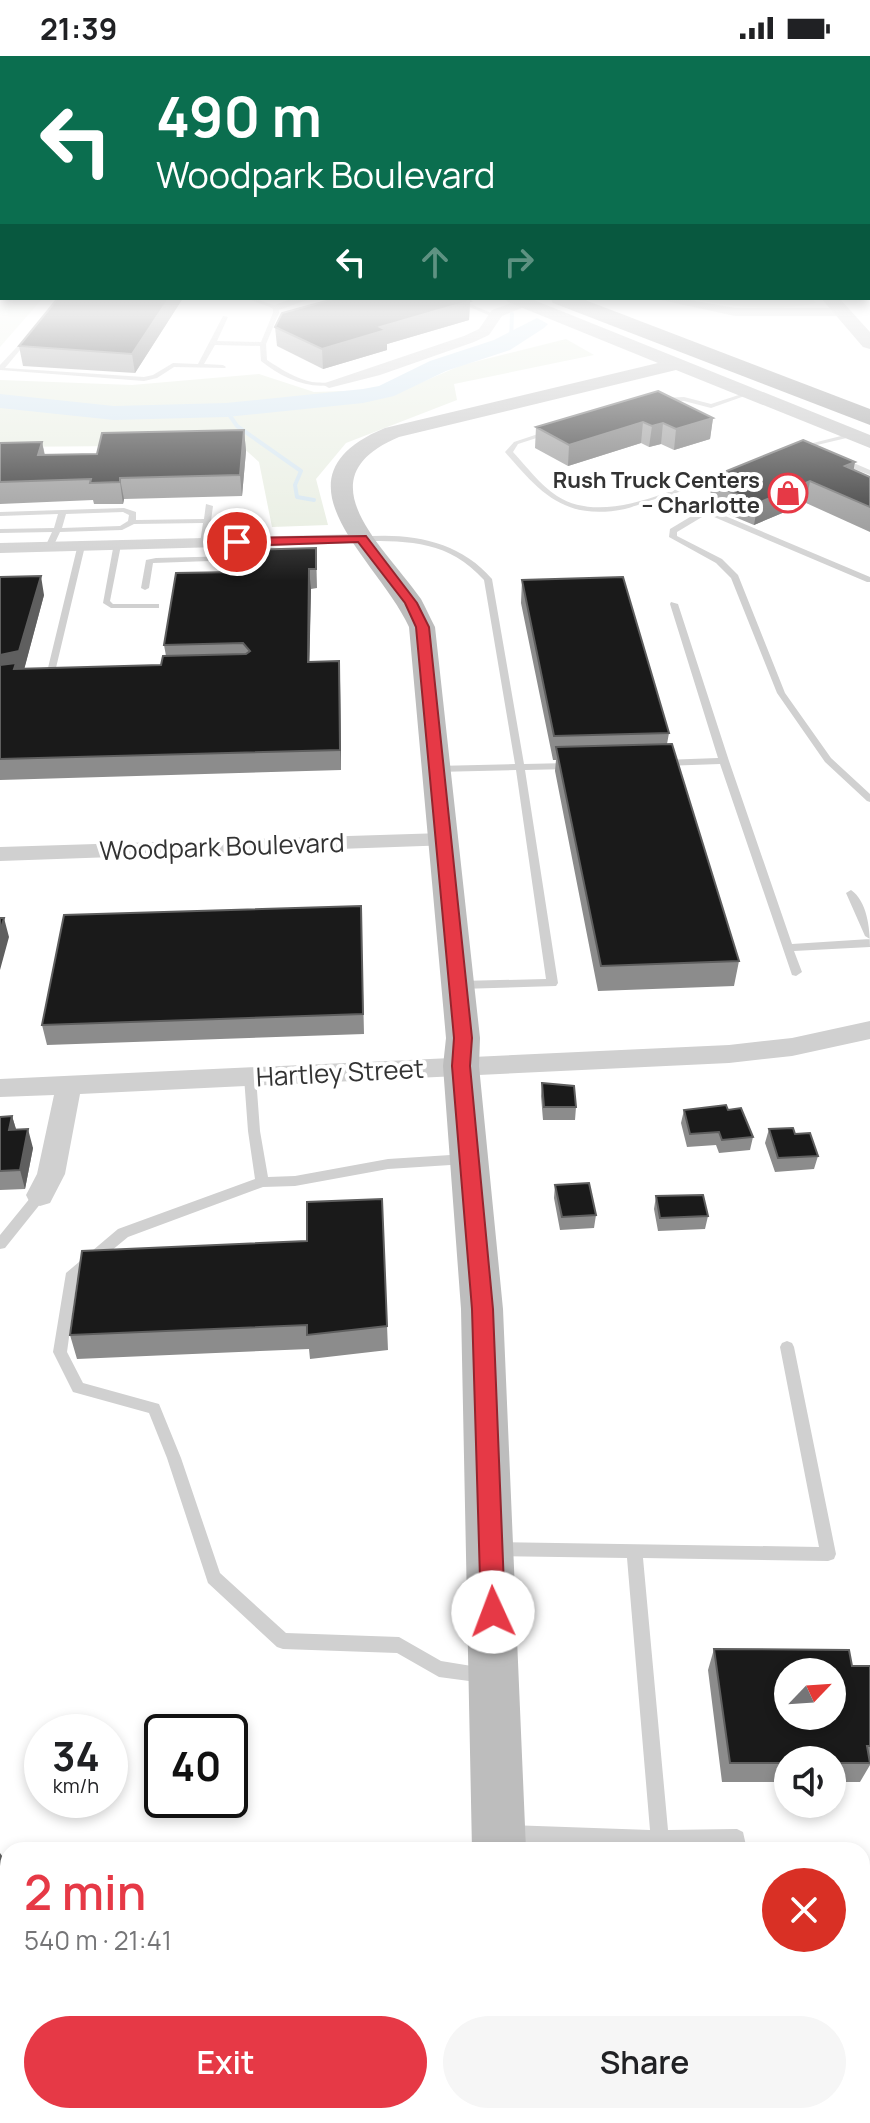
<!DOCTYPE html>
<html lang="en">
<head>
<meta charset="utf-8">
<style>
  body { margin:0; font-family:Manrope,sans-serif; background:#f6f6f6; color:#202124; height:100vh; display:flex; flex-direction:column; font-size:30px; white-space:nowrap }
  * { box-sizing:border-box; margin:0 }
  p { font-size:26px; color:#757577 }
  .icon { flex:none; width:44px; height:44px; fill:none; stroke:currentColor; stroke-width:2; stroke-linecap:round; stroke-linejoin:round }
  .map { position:relative; flex:1; overflow:hidden }
  .side { position:absolute; left:0px; top:1786px; width:870px; height:282px; display:flex; flex-direction:column; background:#fff; border-radius:24px 24px 0 0; box-shadow:0 4px 12px #0003 }
  .side>* { flex:none }
  .banner { position:absolute; left:0px; top:0px; width:870px; height:244px; box-shadow:0 4px 12px #0003; background:#0b6e4f; color:#fff; overflow:hidden }
  .needle { width:52px; rotate:65deg }
  .buttons { position:absolute; left:774px; top:1602px; display:grid; gap:16px }
  .buttons a { display:grid; place-items:center; width:72px; height:72px; border-radius:50%; background:#fff; box-shadow:0 4px 12px #0003; font-size:40px }
  .speed { position:absolute; left:24px; top:1658px; display:flex; gap:16px; font-size:40px; font-weight:700; text-align:center }
  .speed>* { display:grid; place-content:center; width:104px; height:104px; border-radius:50%; background:#fff; box-shadow:0 4px 12px #0003; line-height:1 }
  .speed small { font-size:20px; font-weight:400 }
  .speed .limit { border:4px solid #111; border-radius:12px; background:#fff; color:#111 }
  .pin { position:absolute; display:grid; place-items:center; width:68px; height:68px; color:#fff; margin:-34px; border:4px solid #fff; border-radius:50%; box-shadow:0 2px 8px #0007 }
  .me { position:absolute; width:88px; margin:-44px; rotate:358deg; stroke-linejoin:round; filter:drop-shadow(0 0 6px #0008) }
  .turn { display:flex; align-items:center; gap:28px; height:168px; padding:0 24px; font-size:36px }
  .turn .icon { width:104px; height:104px; stroke-width:2.5 }
  .turn b { display:block; font-size:56px; line-height:68px }
  .lanes { display:flex; align-items:center; height:76px; padding:0 24px; background:#0003; justify-content:center; gap:40px; direction:ltr }
  .lanes .off { opacity:.35 }
  .round { display:grid; place-items:center; flex:none; width:84px; height:84px; border-radius:42px; background:#f6f6f6 }
  .head { display:flex; align-items:center; justify-content:space-between; height:136px; padding:0 24px }
  h1 { font-size:48px; font-weight:600; line-height:60px; color:#e63946 }
  .cta { display:flex; gap:16px; margin-top:auto; padding:16px 24px }
  .cta a { flex:1; height:92px; border-radius:48px; background:#e63946; color:#fff; font-size:32px; font-weight:600; line-height:92px; text-align:center }
  .cta a+a { background:#f6f6f6; color:#202124 }
  .status { display:flex; justify-content:space-between; align-items:center; height:56px; padding:0 40px; background:#fff; direction:ltr }
  .status svg { height:22px; fill:currentColor }
  .map>svg:first-child { display:block }
  .green { fill:#e6ecdf }
  .lines { fill:none; stroke-linecap:round; stroke-linejoin:round }
  .stream { stroke:#cfe2ee; stroke-width:4 }
  .river { fill:#cfe2ee; fill-rule:evenodd }
  .lane { fill:#d0d0d0; fill-rule:evenodd }
  .street { fill:#d0d0d0; fill-rule:evenodd }
  .secondary { fill:#bdbdbd; fill-rule:evenodd }
  .highway { fill:#9a9a9a; fill-rule:evenodd }
  .wall { fill:#8c8c8c }
  .shaded-wall { fill:#5f5f5f }
  .building { fill:#1a1a1a; stroke:#5f5f5f; stroke-width:2; fill-rule:evenodd }
  .route { fill:#e63946; stroke:#96252e; stroke-width:2 }
  .labels { text-anchor:middle; stroke-width:8; stroke-linejoin:round; paint-order:stroke }
  .far-poi-label { font-size:22px; font-weight:bold; fill:#333; stroke:#fff; text-anchor:end }
  .street-label { font-size:26px; fill:#333; stroke:#fff }
</style>
</head>
<body>
<div class="status"><b>21:39</b><svg viewBox="0 0 49 12"><path d="M0 12V9h3v3zM5 12V6h3v6zM10 12V3h3v9zM15 12V0h3v12zM26 1h20v11H26zM47 4h2v5h-2z"/></svg></div>
<div class="map">
<svg width="870" height="2067" viewBox="0 0 870 2067">
  <rect width="100%" height="100%" fill="#fff"/>
  <path class="green" d="M0,236L2,242H43L0,291Z
    M690,242H812L816,247C777,256 729,251 690,242Z
    M566,283L594,299L454,328L457,344L346,387L316,423L328,469L272,471L259,406L240,389L0,391V324L132,329L259,318L314,336L406,333L462,309Z"/>
  <g class="lines">
    <path class="stream" d="M511,284L512,258
      M226,354L237,370L301,415L295,429L297,441L314,444"/>
    <path class="river" d="M537,262L548,268L544,272L510,294L446,315L394,340L363,347L226,361L114,364L0,352V338L114,350L226,347L363,333L379,330L430,305L494,284Z"/>
    <path class="lane" d="M245,242H254L279,251V257L266,288L267,304C281,313 296,323 312,326C319,327 326,326 332,328L331,329C306,333 281,321 261,305L260,290L215,289L204,308L223,309L226,311L225,312L174,311L157,322L144,325L0,314V309L28,279L30,282L5,312L144,321L153,319L173,307L198,308L223,260L228,261L217,285L261,286L273,257V252Z
      M449,242H457L498,260L493,261Z
      M748,336L753,337L711,352L684,345L660,346L657,344L660,342L684,341L711,348Z
      M550,374L553,376L552,377L518,388L513,396C527,411 540,429 557,440C605,471 678,430 726,415H729V419L673,438L870,521V526H867L707,458L677,476V480L722,503L738,519L785,637L831,702L870,738V746L867,745L825,706L777,637L731,522L716,507L669,481L670,473L700,455C692,452 674,441 666,441C659,440 634,451 625,453C566,465 541,438 505,396L514,386Z
      M853,377L856,379L855,380L796,394L793,392Z
      M836,402H842L870,414V419L836,406Z
      M206,448L213,450L208,487L204,489L200,487L203,467L134,468L122,474L60,476L53,491L49,493L45,491L52,476L0,477V473L54,472L58,458L0,460V456L124,452L136,456V464L204,463ZM123,456L129,459L128,465L120,470L62,472L66,458Z
      M359,481C408,476 459,484 492,523L524,708L569,707L574,710L569,713L525,714L558,927L556,930L460,933L454,929L460,925L546,923L516,714L436,716L431,713L436,710L515,708L484,524C449,485 411,485 362,485H359Z
      M114,487L121,489L110,545L113,548H159V552H111L103,547Z
      M78,488L85,490L55,616L51,619L47,616Z
      M236,500H239V504L153,507L149,532L145,534L141,532L146,504L156,502Z
      M671,546L678,548L729,705L792,888L870,883L865,880L846,837L851,834C867,845 870,872 870,891L794,895L802,916L796,920L792,919L720,708L663,710L658,707L663,704L718,702L670,548Z
      M250,1017L256,1021L260,1075L268,1121L295,1120L388,1103L466,1098L470,1100L472,1103L470,1106L466,1108L388,1113L295,1130L263,1131L128,1181L77,1223L67,1296L83,1327L159,1348L181,1402L220,1517L286,1577L399,1581L441,1605L490,1613L492,1619L490,1625L484,1627L439,1621L397,1597L283,1593L277,1591L208,1527L167,1402L149,1357L73,1336L53,1296L66,1217L118,1173L255,1123L248,1075L244,1021Z
      M40,1134L45,1136L46,1139L45,1142L5,1192L0,1193V1179L35,1136Z
      M787,1285L792,1287L794,1291L836,1498L834,1503L828,1505L643,1502L668,1774L737,1773L743,1776L747,1794H729V1791L660,1792L509,1787L503,1784L500,1778L503,1772L509,1769L650,1774L627,1502L498,1500L492,1498L490,1493L492,1488L498,1486L819,1491L780,1291L782,1287Z
      M645,2060H665L666,2067H646Z
      M758,2060H778L779,2067H759Z"/>
    <path class="street" d="M293,242H313L276,255L270,251Z
      M525,242L531,246L529,249L502,260L489,279L474,286L380,319L329,332L322,328L464,280L479,273L492,254Z
      M652,242H679L735,252H842L848,256L842,260H735Z
      M362,478L370,483L368,487L0,497V487Z
      M443,777L454,784L451,789L0,805V791Z
      M870,965V983L792,1000L729,1007L80,1038L65,1118L50,1147L40,1150L30,1147L26,1139L37,1118L54,1039L0,1041V1023L729,989L792,982Z"/>
    <path class="secondary" d="M505,242H529L870,379V392L676,314L399,381C301,422 384,490 421,543C426,552 430,562 435,571L480,982L479,1010L503,1253L526,1794H472L461,1253L443,1010L446,982L409,571C379,504 264,422 385,372L658,307L508,246Z
      M821,242H839L870,276V293L863,291Z
      M477,2060H537V2067H477Z"/>
    <path class="highway" d="M550,242H580L870,353V369L553,247Z"/>
  </g>
  <path class="wall" d="M183,242L135,317L23,310L19,290Z
    M470,245L469,264L387,288V294L323,313L277,290L275,271Z
    M713,362L710,383L674,394L661,388L649,391L641,387L568,410L535,392L536,371Z
    M244,374L246,395L242,440L124,443L123,448H94L93,444L0,448V387L42,386L45,399L97,398Z
    M854,414L870,421V476L806,447L754,469L711,451L712,443L710,442L712,421Z
    M316,492L317,532L311,533L309,606L340,625L341,714L0,724V521L44,539L24,613L161,609L166,600L164,589L237,516Z
    M522,524L669,677L667,688L739,905L734,930L598,935L555,715L556,704H553L521,547Z
    M361,850L364,978L47,989L42,969Z
    M542,1027L576,1051L575,1064H543L541,1040Z
    M684,1054H728L753,1081L750,1094L719,1097L716,1089L687,1091L681,1067Z
    M12,1060L16,1073L33,1092L25,1133L0,1134V1061Z
    M769,1073L795,1078L818,1100L814,1113L775,1116L765,1087Z
    M555,1129L596,1159L594,1172L560,1174L554,1142Z
    M656,1140L708,1160L705,1173L658,1175L654,1153Z
    M382,1143L388,1294L310,1303L309,1293L77,1303L70,1279L307,1185Z
    M714,1593L852,1610H870V1709L860,1726H832V1704H788V1726H722L708,1614Z"/>
  <path class="shaded-wall" d="M169,242H183L135,317L132,298Z
    M470,245L469,264L387,288V294L323,313L322,293L380,271Z
    M713,362L710,383L674,394L676,373Z
    M643,366L641,387L568,410L569,389Z
    M663,367L661,388L649,391L652,370Z
    M244,374L246,395L242,440L240,419Z
    M42,386L46,407L38,399Z
    M855,406L851,428L845,410Z
    M120,422L124,443L123,448L120,426Z
    M810,425L806,447L754,469L758,447Z
    M309,513L311,533L309,626L308,606Z
    M41,520L44,539L24,614L0,620V599Z
    M339,605L340,625L341,714L340,694Z
    M4,862L9,881L0,914V876Z
    M12,1060L18,1080L9,1074Z
    M28,1073L33,1092L25,1133L20,1114Z
    M0,1797L5,1804L0,1829Z"/>
  <path class="building" d="M58,242H169L132,298L19,290Z
    M337,242H463L470,245L380,271L386,274L322,293L275,271L282,257Z
    M658,335L713,362L676,373L663,367L652,370L643,366L569,389L536,371Z
    M244,374L240,419L120,422V426L90,427L91,423L0,426V387L42,386L38,399L97,398L102,377Z
    M803,384L855,406L845,410L870,421V451L810,425L758,447L714,429L723,425L712,421Z
    M316,492V513H309L308,606L339,605L340,694L0,703V609L16,607L14,613L161,609L163,600L246,598L250,595L243,587L164,589L176,517L237,516L240,494Z
    M41,520L19,595L0,599V521Z
    M623,521L669,677L554,680L522,524Z
    M672,688L739,905L601,910L556,691Z
    M361,850L363,958L42,969L64,859Z
    M0,862H4L0,876Z
    M542,1027L574,1030L576,1051H544Z
    M726,1049L728,1054L741,1052L753,1081L722,1084L719,1076L690,1078L684,1054Z
    M12,1060L9,1074L28,1073L20,1114L0,1115V1061Z
    M793,1072L795,1078L810,1077L818,1100L778,1102L769,1073Z
    M589,1127L596,1159L562,1161L555,1129Z
    M703,1139L708,1160L660,1162L656,1140Z
    M382,1143L387,1270L307,1279V1269L70,1279L82,1195L307,1185V1146Z
    M714,1593L849,1594L852,1610H870V1690H867L870,1707H832V1704H788V1707H730ZM788,1616H832V1660H788Z"/>
  <linearGradient id="sky" x2="0" y2="1"><stop stop-color="#9ec6ea"/><stop offset="0.45" stop-color="#fff"/><stop offset="1" stop-color="#fff" stop-opacity="0"/></linearGradient>
  <rect width="870" height="525" fill="url(#sky)"/>
  <path class="route" d="M366,480L417,547L429,571L472,982L470,1010L493,1253L505,1556L501,1565L493,1568L484,1565L481,1556L472,1253L452,1010L454,982L416,571L405,547L358,486L237,490L231,486L237,482Z"/>
  <defs>
    <symbol id="shop-ring" viewBox="-11 -11 22 22"><circle r="9.5" fill="#fff" stroke="#e63946" stroke-width="1.5"/><path d="M-5-2.5h2.3a2.7 3.5 0 0 1 5.4 0H5L5.5 6h-11ZM-1.5-2.5h3a1.5 2.3 0 0 0-3 0Z" fill="#e63946"/></symbol>
  </defs>
  <g fill-rule="evenodd">
    <use href="#shop-ring" x="766" y="415" width="44" height="44"/>
  </g>
  <g class="labels">
    <g class="far-poi-label">
      <text x="760" y="432">Rush Truck Centers<tspan x="760" dy="25">– Charlotte</tspan></text>
    </g>
    <g class="street-label">
      <text transform="translate(222 791) rotate(-2)" y="9">Woodpark Boulevard</text>
      <text transform="translate(340 1017) rotate(-3)" y="9">Hartley Street</text>
    </g>
  </g>
</svg>
<div class="buttons">
<a><svg class="needle" viewBox="-14 -14 28 28"><path d="M0-13l5 13h-10z" fill="#e53935"/><path d="M0 13l5-13h-10z" fill="#757577"/></svg></a>
<a><svg class="icon" aria-label="sound" viewBox="0 0 24 24"><path d="M4 9h4l5-4v14l-5-4H4zM17 9q2 3 0 6"/></svg></a>
</div>
<div class="speed"><div>34<small>km/h</small></div><div class="limit">40</div></div>
<div class="pin" style="left:237px;top:486px;background:#d93025"><svg class="icon" aria-label="arrive" viewBox="0 0 24 24"><path d="M6 21V4h12l-3 4 3 4H6"/></svg></div>
<svg class="me" style="left:493px;top:1556px" viewBox="-20 -20 40 40"><circle r="19" fill="#fff"/><path d="M0-13L10 11 0 6-10 11z" fill="#e63946"/></svg>
<div class="banner">
<div class="turn"><svg class="icon" aria-label="left" viewBox="0 0 24 24"><path d="M17 20v-9H6M10 6l-5 5 5 5"/></svg><div><b>490 m</b>Woodpark Boulevard</div></div>
<div class="lanes"><svg class="icon" aria-label="left" viewBox="0 0 24 24"><path d="M17 20v-9H6M10 6l-5 5 5 5"/></svg><svg class="icon off" aria-label="ahead" viewBox="0 0 24 24"><path d="M12 20V5M6 11l6-6 6 6"/></svg><svg class="icon off" aria-label="right" viewBox="0 0 24 24"><path d="M7 20v-9h11M14 6l5 5-5 5"/></svg></div>
</div>
<section class="side">
<div class="head"><div><h1>2 min</h1><p>540 m · 21:41</p></div><a class="round" style="background:#d93025;color:#fff"><svg class="icon" aria-label="close" viewBox="0 0 24 24"><path d="M6 6l12 12M18 6L6 18"/></svg></a></div>
<div class="cta"><a>Exit</a><a>Share</a></div>
</section>
</div>
</body>
</html>
